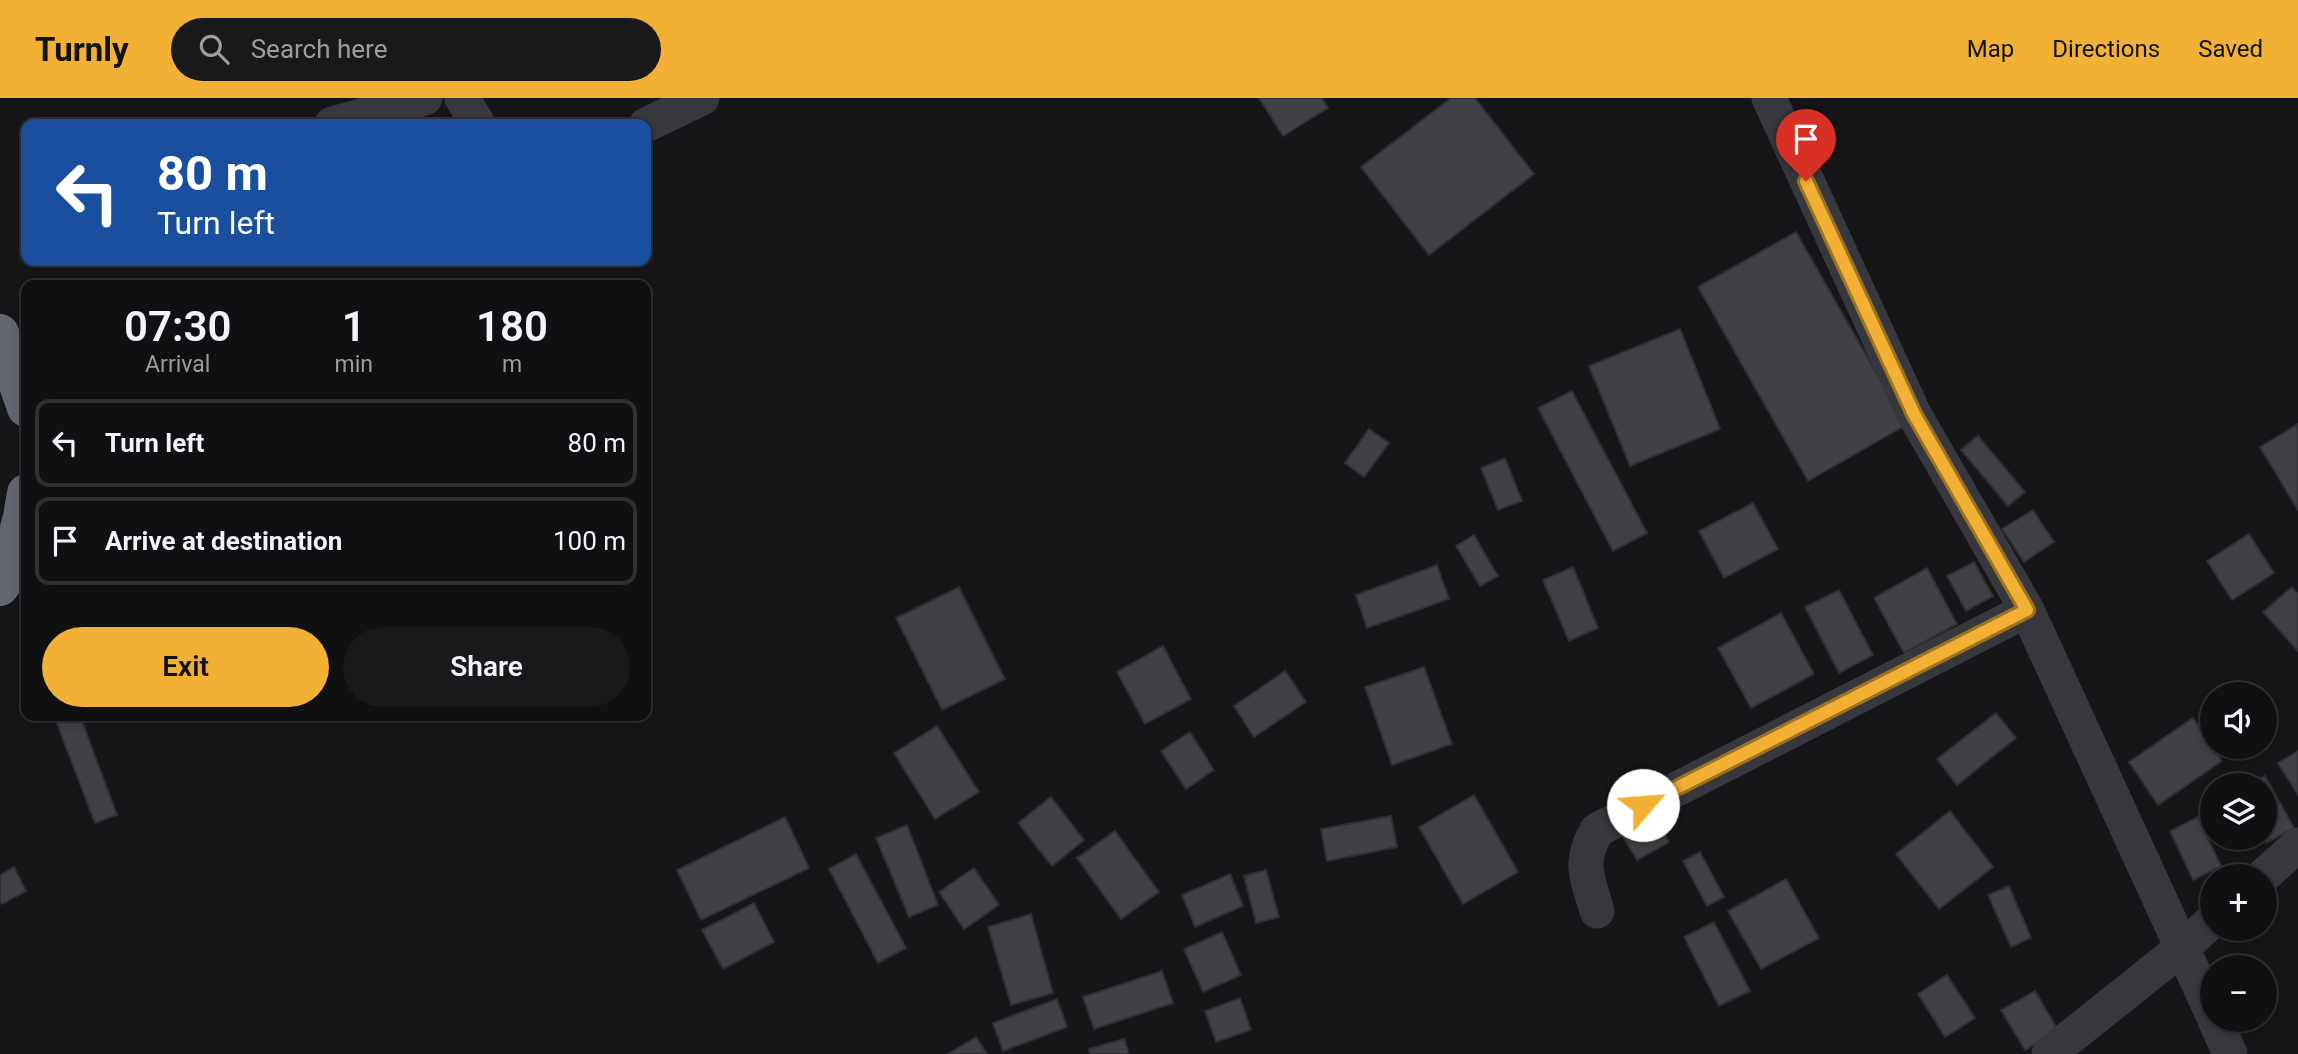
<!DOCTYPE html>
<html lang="en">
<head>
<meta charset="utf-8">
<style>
  body { margin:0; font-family:Roboto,sans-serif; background:#19191b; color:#f1f3f6; height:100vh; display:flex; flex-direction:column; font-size:26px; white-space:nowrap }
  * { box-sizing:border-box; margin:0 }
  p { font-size:23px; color:#9c9d9f }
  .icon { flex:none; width:38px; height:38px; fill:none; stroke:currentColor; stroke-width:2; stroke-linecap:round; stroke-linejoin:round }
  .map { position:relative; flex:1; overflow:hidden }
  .drawer { position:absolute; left:21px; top:182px; width:630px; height:441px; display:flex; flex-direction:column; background:#101012; border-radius:14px; box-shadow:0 4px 10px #0003,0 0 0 2px #303032 }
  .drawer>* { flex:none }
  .hud { position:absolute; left:21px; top:21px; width:630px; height:147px; border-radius:14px; box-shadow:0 4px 10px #0003,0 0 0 2px #303032; background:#1a4fa0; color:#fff; overflow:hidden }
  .controls { position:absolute; left:2200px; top:584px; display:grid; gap:14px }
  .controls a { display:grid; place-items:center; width:77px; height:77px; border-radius:50%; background:#101012; box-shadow:0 4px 10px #0003,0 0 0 2px #303032; font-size:35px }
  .pin { position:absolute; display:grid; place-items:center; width:60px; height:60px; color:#fff; margin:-72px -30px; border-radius:50% 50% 50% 0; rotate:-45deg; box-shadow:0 0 7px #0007 }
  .pin .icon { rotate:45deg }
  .me { position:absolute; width:77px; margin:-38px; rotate:63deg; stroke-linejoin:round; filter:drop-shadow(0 0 5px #0008) }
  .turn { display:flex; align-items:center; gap:24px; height:147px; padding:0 21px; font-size:32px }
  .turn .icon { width:91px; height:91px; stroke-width:2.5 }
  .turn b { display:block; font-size:49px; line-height:60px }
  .eta { display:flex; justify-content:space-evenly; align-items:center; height:119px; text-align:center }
  .eta b { font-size:42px; font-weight:600; line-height:49px }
  .button { display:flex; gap:14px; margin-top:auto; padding:14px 21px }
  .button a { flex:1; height:80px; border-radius:42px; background:#f2b134; color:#111; font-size:28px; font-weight:600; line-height:80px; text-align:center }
  .button a+a { background:#19191b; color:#f1f3f6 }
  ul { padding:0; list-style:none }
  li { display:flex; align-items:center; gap:21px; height:88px; margin:0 14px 10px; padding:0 7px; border:4px solid #303032; border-radius:14px }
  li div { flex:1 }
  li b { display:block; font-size:26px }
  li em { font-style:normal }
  header { display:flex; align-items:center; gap:42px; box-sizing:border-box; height:98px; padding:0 35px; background:#f2b134; color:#111 }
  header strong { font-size:33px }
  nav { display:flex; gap:38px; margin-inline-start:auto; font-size:24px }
  .search { width:490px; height:63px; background:#19191b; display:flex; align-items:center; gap:18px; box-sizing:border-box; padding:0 24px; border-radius:38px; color:#9c9d9f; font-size:26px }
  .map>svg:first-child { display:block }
  .building { fill:#404145; stroke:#303034; stroke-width:2 }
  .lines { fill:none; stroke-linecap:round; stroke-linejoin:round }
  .street { stroke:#37383d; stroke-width:35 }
  .highway { stroke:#63666e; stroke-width:38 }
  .route-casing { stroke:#9d7322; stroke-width:18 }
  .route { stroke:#f2b134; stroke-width:12 }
</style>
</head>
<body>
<header>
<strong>Turnly</strong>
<div class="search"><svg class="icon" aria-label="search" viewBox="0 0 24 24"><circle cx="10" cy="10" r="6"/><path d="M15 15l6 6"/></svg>Search here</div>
<nav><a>Map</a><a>Directions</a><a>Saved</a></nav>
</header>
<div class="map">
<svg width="2298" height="956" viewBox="0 0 2298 956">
  <rect width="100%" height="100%" fill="#161618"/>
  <path class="building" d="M1259,0H1322L1328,10L1283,38Z
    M1451,0H1475L1534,76L1429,157L1361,69Z
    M1796,134L1906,327L1808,383L1698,189Z
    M1680,231L1720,331L1630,368L1589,268Z
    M1572,293L1647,435L1613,453L1538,310Z
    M2298,326V412L2260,349Z
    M1369,331L1389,345L1364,379L1345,365Z
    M1978,338L2025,394L2008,408L1961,352Z
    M1505,360L1522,403L1498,412L1481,370Z
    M1753,405L1778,451L1724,480L1699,433Z
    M2033,412L2054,444L2024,464L2002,431Z
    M2249,436L2274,475L2232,502L2207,463Z
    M1474,437L1498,478L1480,488L1456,448Z
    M1974,464L1993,498L1966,513L1947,478Z
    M1437,467L1449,501L1367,530L1356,497Z
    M1573,469L1598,530L1569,543L1543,482Z
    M1927,470L1957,526L1904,555L1874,500Z
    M959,489L1005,581L942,612L896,520Z
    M2292,489L2298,496V553L2263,514Z
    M1839,492L1873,557L1839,575L1805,509Z
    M1781,515L1814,576L1751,610L1718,550Z
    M1163,548L1191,601L1145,626L1117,574Z
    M1424,569L1452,646L1392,667L1365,589Z
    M1285,573L1306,604L1254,639L1234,608Z
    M1996,615L2016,640L1957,687L1937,661Z
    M54,618H80L117,717L95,725Z
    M2193,620L2222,663L2158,707L2129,664Z
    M937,628L979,694L935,721L894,655Z
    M1190,634L1214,672L1186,691L1161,653Z
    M2298,653V697L2278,665Z
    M2265,678L2294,730L2266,745L2263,740L2264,688H2248Z
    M1474,697L1518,774L1463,806L1419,729Z
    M1051,699L1084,742L1052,768L1018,725Z
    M1950,713L1993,769L1939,811L1896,756Z
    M1391,718L1397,749L1327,763L1321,731Z
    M1654,718L1669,744L1637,762L1622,737Z
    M785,719L809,770L701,822L677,772Z
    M2198,719L2221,768L2193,782L2170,733Z
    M907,727L938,807L909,819L876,740Z
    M1115,733L1159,794L1121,821L1077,760Z
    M1700,754L1724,799L1707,808L1683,763Z
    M856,756L906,850L878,865L829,771Z
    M14,769L26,793L2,806L0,802V777Z
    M974,770L999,807L964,831L939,794Z
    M1266,772L1279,819L1256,825L1244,778Z
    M1230,776L1243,808L1195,829L1182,797Z
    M1786,781L1819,840L1761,871L1728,813Z
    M2009,788L2031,840L2011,849L1988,797Z
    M754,805L774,844L723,871L702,832Z
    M1031,816L1053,895L1011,907L988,829Z
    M1714,824L1750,893L1719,908L1684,839Z
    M1222,834L1241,877L1203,894L1184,851Z
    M1162,873L1173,905L1094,931L1083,899Z
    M1947,877L1975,920L1945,939L1918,896Z
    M2035,893L2058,932L2025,952L2001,912Z
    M1240,900L1251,932L1216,944L1205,913Z
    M1057,901L1067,929L1003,953L993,925Z
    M976,939L987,956H948Z
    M1124,941L1129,956H1090L1089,951Z"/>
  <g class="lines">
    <path class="street" d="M462,0L478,26
      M1769,0L1914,316L2027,512L2212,915
      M332,26L425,0
      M646,27L702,0
      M2262,779L2298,747
      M1597,813C1587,778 1578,765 1597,732L2027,512
      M2215,922L2230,956
      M2049,956L2182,850L2212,823"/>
    <path class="highway" d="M0,235L26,310
      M0,489L5,482L22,419L26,395"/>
  </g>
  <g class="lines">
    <defs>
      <path id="route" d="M1643,707L2027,512L1914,316L1806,83"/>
    </defs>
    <use href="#route" class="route-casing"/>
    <use href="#route" class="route"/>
  </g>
</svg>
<div class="controls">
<a><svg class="icon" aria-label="sound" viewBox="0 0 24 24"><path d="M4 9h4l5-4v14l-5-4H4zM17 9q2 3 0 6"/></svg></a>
<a><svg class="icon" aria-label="layers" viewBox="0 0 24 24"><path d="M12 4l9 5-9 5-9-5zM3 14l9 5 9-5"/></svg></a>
<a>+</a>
<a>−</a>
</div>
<div class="pin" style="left:1806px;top:83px;background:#d93025"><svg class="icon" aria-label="arrive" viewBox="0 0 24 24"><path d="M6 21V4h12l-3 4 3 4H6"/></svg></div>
<svg class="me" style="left:1643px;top:707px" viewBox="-20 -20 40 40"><circle r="19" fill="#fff"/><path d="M0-13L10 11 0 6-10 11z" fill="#f2b134"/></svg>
<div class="hud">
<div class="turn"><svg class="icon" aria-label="left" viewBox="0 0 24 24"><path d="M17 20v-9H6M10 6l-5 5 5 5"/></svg><div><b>80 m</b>Turn left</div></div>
</div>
<section class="drawer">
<div class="eta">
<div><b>07:30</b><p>Arrival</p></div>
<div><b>1</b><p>min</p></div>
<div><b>180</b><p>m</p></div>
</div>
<ul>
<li><svg class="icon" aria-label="left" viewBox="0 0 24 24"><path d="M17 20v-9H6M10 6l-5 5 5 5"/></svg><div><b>Turn left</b></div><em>80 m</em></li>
<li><svg class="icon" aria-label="arrive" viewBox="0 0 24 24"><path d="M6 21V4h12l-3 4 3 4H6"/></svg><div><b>Arrive at destination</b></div><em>100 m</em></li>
</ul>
<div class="button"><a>Exit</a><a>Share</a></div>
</section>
</div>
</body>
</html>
